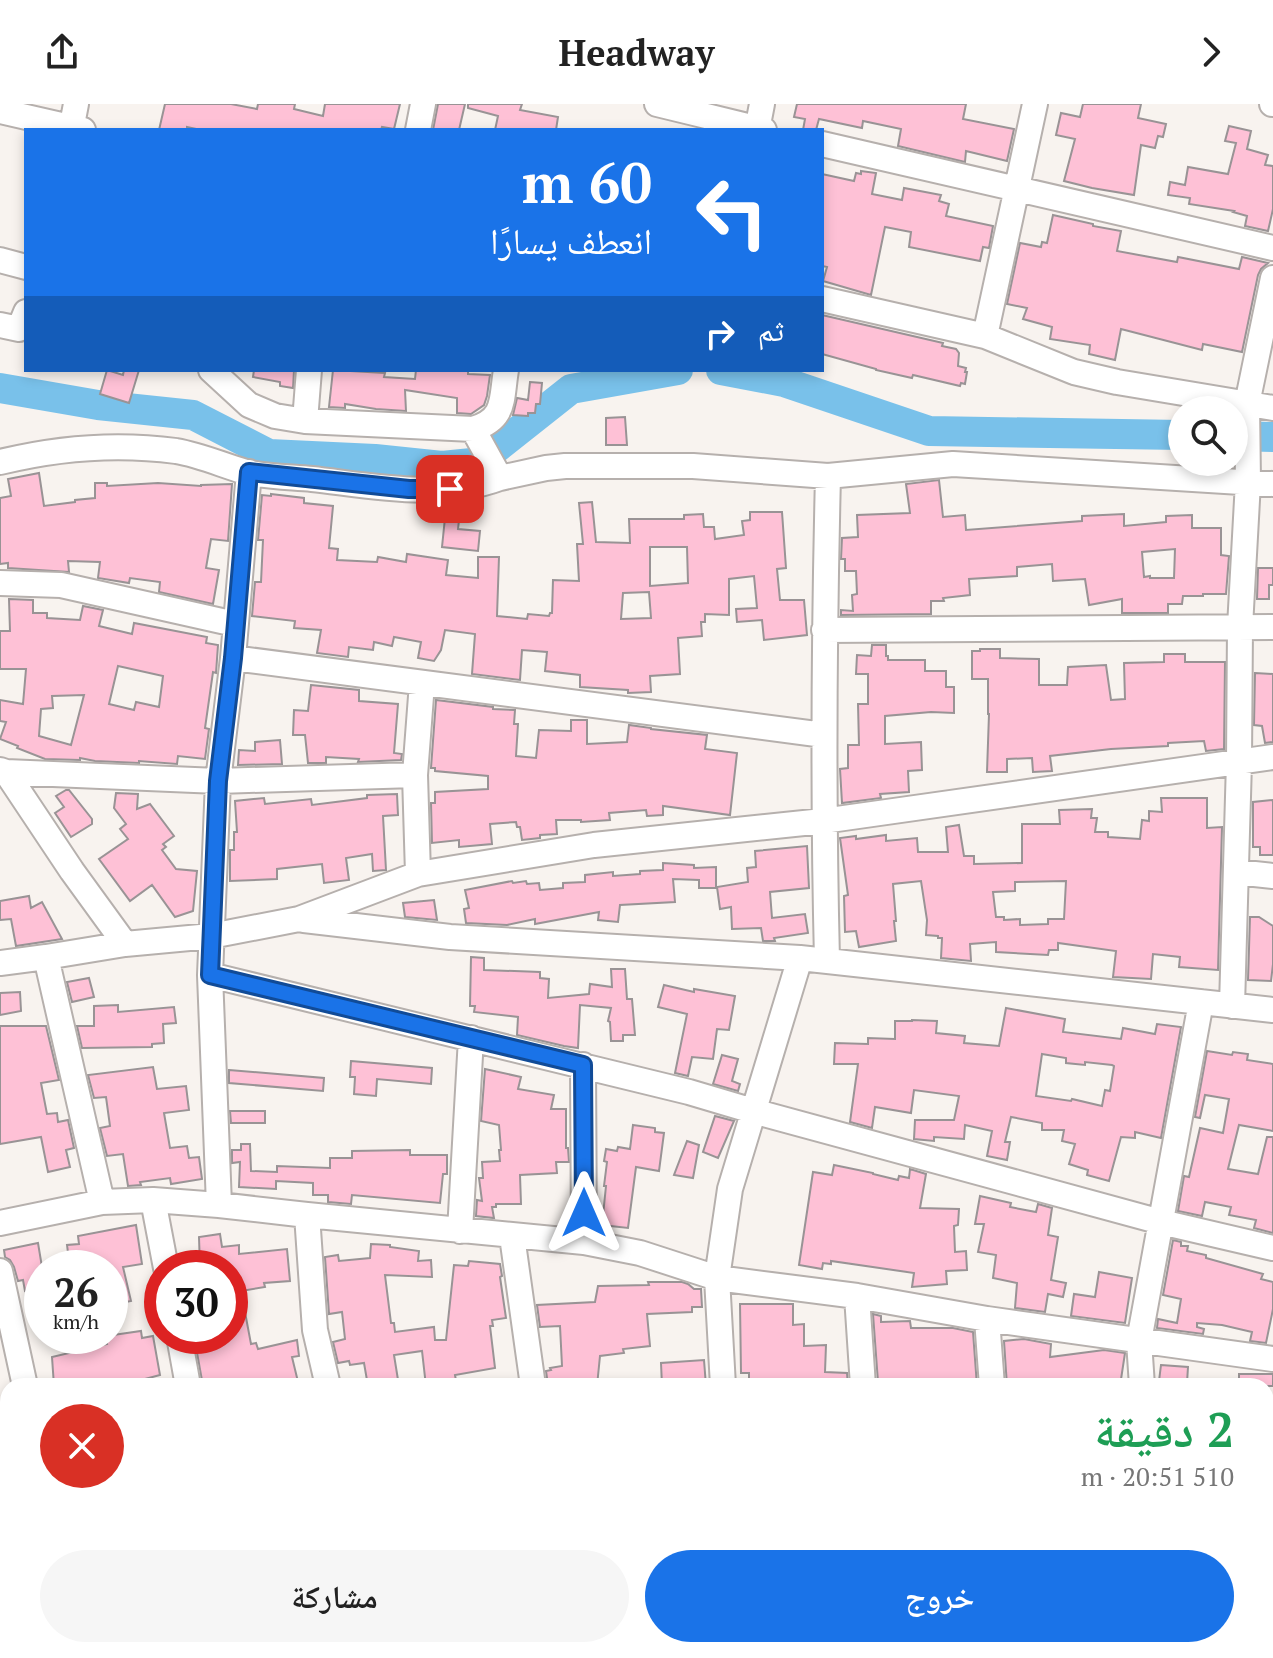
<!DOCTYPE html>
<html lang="ar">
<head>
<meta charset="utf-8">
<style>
  body { margin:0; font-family:"PT Serif","Noto Naskh Arabic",serif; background:#f6f6f6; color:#222; direction:rtl; height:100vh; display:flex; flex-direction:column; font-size:30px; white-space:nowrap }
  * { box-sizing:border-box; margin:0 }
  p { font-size:26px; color:#767676 }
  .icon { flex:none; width:44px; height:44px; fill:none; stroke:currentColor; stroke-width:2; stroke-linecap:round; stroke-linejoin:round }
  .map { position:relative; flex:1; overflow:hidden; direction:ltr }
  .details { position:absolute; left:0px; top:1274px; width:1274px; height:280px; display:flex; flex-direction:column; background:#fff; border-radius:24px 24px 0 0; box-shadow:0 4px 12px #0003; direction:rtl }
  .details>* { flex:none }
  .guide { position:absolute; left:24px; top:24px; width:800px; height:244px; border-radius:0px; box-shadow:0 4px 12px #0003; direction:rtl; background:#1a73e8; color:#fff; overflow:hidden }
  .tools { position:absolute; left:1168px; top:292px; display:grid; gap:16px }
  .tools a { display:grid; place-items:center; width:80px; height:80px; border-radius:50%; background:#fff; box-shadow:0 4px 12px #0003; font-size:40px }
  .speed { position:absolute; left:24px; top:1146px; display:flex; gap:16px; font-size:40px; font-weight:700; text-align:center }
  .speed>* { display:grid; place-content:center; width:104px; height:104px; border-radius:50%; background:#fff; box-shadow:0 4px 12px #0003; line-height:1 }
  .speed small { font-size:20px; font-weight:400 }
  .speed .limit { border:12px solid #d22; background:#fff; color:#111 }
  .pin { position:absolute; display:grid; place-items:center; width:68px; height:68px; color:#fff; margin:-34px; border-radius:16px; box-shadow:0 4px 12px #0006 }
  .me { position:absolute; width:88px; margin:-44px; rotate:0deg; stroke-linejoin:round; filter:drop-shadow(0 0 6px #0008) }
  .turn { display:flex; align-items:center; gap:28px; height:168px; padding:0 40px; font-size:36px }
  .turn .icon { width:104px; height:104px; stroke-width:2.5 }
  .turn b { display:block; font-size:56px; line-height:68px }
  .then { display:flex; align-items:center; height:76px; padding:0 40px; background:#0003; gap:16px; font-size:30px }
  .round { display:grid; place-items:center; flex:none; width:84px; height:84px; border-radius:42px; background:#f6f6f6 }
  .summary { display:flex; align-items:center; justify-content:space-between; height:136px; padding:0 40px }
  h1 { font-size:48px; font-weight:600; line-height:60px; color:#1e9e55 }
  .primary-button { display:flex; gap:16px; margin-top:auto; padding:16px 40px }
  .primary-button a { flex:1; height:92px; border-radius:48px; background:#1a73e8; color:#fff; font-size:32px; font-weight:600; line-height:92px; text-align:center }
  .primary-button a+a { background:#f6f6f6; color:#222 }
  header { display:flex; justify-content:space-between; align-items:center; height:104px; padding:0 40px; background:#fff; font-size:36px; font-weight:600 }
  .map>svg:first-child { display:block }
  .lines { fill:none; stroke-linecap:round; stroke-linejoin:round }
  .river { stroke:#79c1ea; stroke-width:30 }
  .building { fill:#fec1d6; stroke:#999395; stroke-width:2; fill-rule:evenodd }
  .minor-casing { stroke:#b6b0ad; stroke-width:28 }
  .minor { stroke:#fff; stroke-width:24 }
  .route-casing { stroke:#114b97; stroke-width:20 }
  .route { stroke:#1a73e8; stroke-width:14 }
</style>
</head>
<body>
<header><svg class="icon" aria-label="forward" viewBox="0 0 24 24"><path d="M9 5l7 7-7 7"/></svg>Headway<svg class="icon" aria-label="share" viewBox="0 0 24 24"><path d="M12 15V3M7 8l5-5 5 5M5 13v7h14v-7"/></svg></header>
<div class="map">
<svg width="1273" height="1554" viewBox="0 0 1273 1554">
  <rect width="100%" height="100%" fill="#f8f3ef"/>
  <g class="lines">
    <path class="river" d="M721,266L784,278L929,327L1182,331
      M0,284L98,301L193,311L269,350L375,355L442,362L472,359
      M1234,332L1273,333
      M494,346L571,285L678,266"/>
  </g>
  <path class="building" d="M165,0H231L257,5L258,0H295L294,5L323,12L325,0H400L394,25L382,23L381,26H201L187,23V26H159Z
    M438,0H465L459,26H433Z
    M468,0H522L520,6L558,13L556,26H495L498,12L468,4Z
    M797,0H966L963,15L1014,25L1007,57L966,47L965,58L898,42L901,25L863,17L862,24L819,15L816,26H803L805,15L794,13Z
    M1083,0H1141L1138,14L1166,20L1163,33L1158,32L1155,44L1141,41L1134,91L1092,84L1064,77L1075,35L1056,31L1061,9L1080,13Z
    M1229,22L1251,27L1247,45L1268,51L1265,61L1273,62V105L1268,127L1245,122L1247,112L1233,108L1234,107L1189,100L1190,94L1168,91L1170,78L1185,81L1188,63L1228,70L1236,39L1225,37Z
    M861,67L876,69L872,90L902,96L904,84L941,91L939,97L949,100L946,112L993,122L989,144L983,143L980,157L909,143L911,128L885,123L871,191L823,177L827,163L822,162V70L854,77L856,69L861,70Z
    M1053,111L1093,120V122L1121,127L1117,147L1177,158L1178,153L1239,165L1242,153L1268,159L1261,165L1258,171L1242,248L1203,240L1202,246L1121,225L1115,256L1089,250L1090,241L1050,235L1052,223L1023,215L1027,204L1007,200L1020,139L1041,143L1042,138L1047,139Z
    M822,211L943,239L942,242L956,245L959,249L958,262L966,264L965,268H967L965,280L961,279L960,282L913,271L912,274L876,266V265L822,250Z
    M107,266L123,271L124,266H139L129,299L100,290Z
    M254,266H294L293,284L280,282V278L253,273Z
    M333,266L385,269L384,273L415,275L416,266H468V270L490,271L487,292L484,301L471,310L457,309V294L405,286L406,307L376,305L345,300V304L329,303Z
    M530,278L542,279L540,300H536L535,309H528V312L513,311L517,294L528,296Z
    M625,313L627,341H606V314Z
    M39,369L44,402L75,398V396L95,394V379H107V382L158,379L201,382V381L232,380L228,437L211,435L206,464L219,466L213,500L159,488L160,478L130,474L129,479L98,474L100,458L68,457L69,468L8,464V459L0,460V394L11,392L8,375Z
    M939,376L943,413L965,411L966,426L1082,417V412L1124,410V422L1166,418V412L1192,411V424H1221V451L1229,452L1226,490H1203V492H1183L1182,500H1168V509H1122V495L1089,501L1085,475L1053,477L1052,460L1017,463V472L969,475L970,491L943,494L944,497H931V510L841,511V506L853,507L852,491L857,490L856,467H845V455H841L842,434L858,433L857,411L910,409L906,380ZM1175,445L1174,474H1150V472L1144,473L1142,448Z
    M271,390L304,394V399L333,402L329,444L338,445L337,456L377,458L378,453L406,458L407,450L448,456L446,471L478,474V453H499L497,512L527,515L528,510L549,512L550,509H552L553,476L579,477L577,440H583L579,399L592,398L596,438L630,439L629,415H684V411L703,410L704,423H714L715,435L744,431L742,417L750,416V408H782L786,464L777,465L780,496H804L807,531L764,536L762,516L737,518L736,505L757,504L754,472L729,475V511L705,510V518H701L702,532L678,534L680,570L650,572L651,588L628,589V586L580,583V571L545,567L547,548L522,546L520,576L472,570L475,530L445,526L441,546L434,557L418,554L421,538L394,533L392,542L374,538L373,546L349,543L348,553L317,549L321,526L294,524L295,517L252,512L255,478H261L263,436H258L262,391L271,392ZM650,443H687L688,479L650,482ZM649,488L651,514L621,515L623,489Z
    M445,414L459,416L458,425L480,427L478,447L442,443Z
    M1258,464H1273V481H1269V495H1257Z
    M9,495L33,496V509H47V514L80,516L83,502L103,506L99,522L132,530L134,519L207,533L206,539L218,541L216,569L213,568L205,624L209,625L205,655L178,652L177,660L139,657V659L95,657L80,654V656L45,655L17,644L18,642L0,635L6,618L0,617V596L23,600L26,565H0V527H10ZM118,562L163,572L159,603L136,598L134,606L109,600ZM84,591L71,641L39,632L41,605L53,604L52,592Z
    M872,541H886V552H888V556H925V567H946V583H954V609L931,608L885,612V640L921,638L922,666L908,667L909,688L880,690L881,694L842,699L840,665L848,664V641H859L858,600H868V570H856L857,551L871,552Z
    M980,545H1000V554L1039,555V581H1067L1068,563L1106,561L1111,596L1125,595L1124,559L1164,558V550H1185V558H1225L1224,645L1206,647L1204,637L1168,639V642L1111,645L1050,652L1052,667L1033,668L1032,654L1007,655V668H987L989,610H988V575H972V547H980Z
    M1255,569L1273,570V638L1265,639L1262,622L1254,621Z
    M311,581L359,586V597L398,600L394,649L402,650L401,656L358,658L359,655L326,653V659H308L305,631H293L294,606L308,607Z
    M436,596L493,603V605L515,606L514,620H518L516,652L536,654L539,626L571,627V616H587V640L627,638L629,621L651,624V625L707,631L705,645L737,649L730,711L663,702V711L647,712L646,706L609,709L610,716L581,718V716H556L557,730L540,731V734L522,736L520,723H517L516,718L490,720L492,740L459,743V736L432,739L431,699H435V688L488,685V672L435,667V664H431Z
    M280,636L282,660L238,661L239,646L255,647V638Z
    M66,686H69L92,715V720L71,733L55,709L64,703L56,692Z
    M116,689L138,690L137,705L150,700L174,732L163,740L166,743L162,746L176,765L197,767L193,807L175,813L152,781L130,797L99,755L128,735L120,725L126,720L114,704Z
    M397,690L398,711L383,712L386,766L373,767L372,750L346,754L349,776L324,779L322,760L277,765V775L230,777V746H234V728H237L235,697L264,694L265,700L311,695L312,701L367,694V691Z
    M1161,694H1207V724L1222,723L1218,866L1179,863L1180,853L1153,850L1151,875L1113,873L1116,847L1058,839V846H1049L1048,851L996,848V838L970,840L971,857L941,854L942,834H938V832L926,831L927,816L921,777L893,780L896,817H894L896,837L859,843L856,827L845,828L844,792L848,791L840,734L856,732V735L886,731V737L917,734L918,748H948L946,723L959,721L964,752H974V760L1022,759V720H1060L1059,706L1092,705L1091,714H1097L1095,728H1108V733L1140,735L1142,716L1149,717V707L1162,708ZM1066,777L1064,815H1048V820L1020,821V815L1004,816V813H996L993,788L1015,787V778Z
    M1273,696V751H1260V743H1253V698Z
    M807,742L809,784L770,788L772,814L805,810L808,829L774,834L775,837H763L761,824L732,825L731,803L720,805L717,783L748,778L747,764L756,763L755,747Z
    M663,759L694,761V764L716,763V784H699V776L673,775L675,798L620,801L618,818L598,816L599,808L535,820V815L507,821L466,819L464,805L469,804L465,786L512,777L513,779L526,777L527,780L539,779L540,786L563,784V779L585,778V771L613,768V772L640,770V767L663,766Z
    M29,792L31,804L42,798L62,835L16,842L11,815L0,816V797Z
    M434,796L437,816L405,813L403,799Z
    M1250,813H1259L1273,822V860L1271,877L1248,876Z
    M471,853L484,854V866L540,868V874L549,875L548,894L589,890L590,880L612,883L611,865H625L627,895H632L635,931H623V937H611L610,918L608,917L611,904L580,901L578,944L564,942L517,931L518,913L474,908L475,902H470Z
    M89,874L94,893L72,898L67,878Z
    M664,881L694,888V885L735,892L729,926L717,925L713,955L692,953L688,972L675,969L687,910L658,903Z
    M20,888L21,907L0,911V889Z
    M118,901V908L174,903L176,919L163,920L164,939L152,940V943L82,944L77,922H94V902Z
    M1006,904L1065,915L1063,928L1121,935L1123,924L1155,930L1157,920L1181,923L1161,1034L1135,1028V1034L1121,1033L1109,1077L1087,1071L1088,1066L1069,1060L1075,1040L1062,1037L1064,1026H1042V1019L1011,1013L1005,1038H1010L1007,1056L987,1052L992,1027L965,1021L964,1035L934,1033V1037L914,1035L915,1016H954L959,992L914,986L911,1009L875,1003L872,1024L850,1018L858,960H834L835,939L868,940V934L895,935V917H912V916L937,917L936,929L965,932L964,939L999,942ZM1042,950L1066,954V959L1085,961V958L1112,961L1114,962L1110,987L1105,986L1102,1002L1072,995L1071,997L1036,992Z
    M0,922H46L59,976L41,979L47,1010L57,1009L58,1018L68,1016L74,1044L66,1046L70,1063L48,1068L41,1033L0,1040Z
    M1207,947L1232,951L1233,948L1248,950L1247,956L1273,960V1027L1239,1021L1228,1065L1258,1070L1267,1033H1273V1129L1254,1124L1256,1116L1229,1111L1231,1103L1205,1098L1202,1112L1178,1107L1184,1072L1189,1073L1200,1024L1223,1029L1229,995L1205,991L1200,1014L1195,1013Z
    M722,951L738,955L732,977L740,980L738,987L713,980Z
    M351,957L432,964L431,980L377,975L376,992L354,990L355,973H350Z
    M153,963L157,985L186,982L189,1006L164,1009L170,1044L187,1042L189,1054L199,1053L202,1075L171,1080L170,1074L140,1078L141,1081L128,1082L123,1050L107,1052L100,1024L110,1022L106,993L94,994L88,971Z
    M485,965L521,973L518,985L554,991L551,1005H566V1044H568L569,1058H556L557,1069L520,1071L521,1100H496V1103H492L494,1114L476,1112L477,1096L482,1097L479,1074H483L482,1058L500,1057L499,1046H501L499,1021L481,1017Z
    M229,966L324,974L323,987L229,979Z
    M230,1007H265V1019H231Z
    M715,1012L734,1017L718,1054L703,1048Z
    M633,1021L655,1024V1028L664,1029L659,1067L636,1063L628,1124L602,1121L606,1082H604L607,1058L604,1057L606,1045L617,1047L618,1043L630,1045Z
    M687,1037L699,1041L693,1074L674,1071Z
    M241,1040H250L251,1067L277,1068V1062L330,1064V1054H352V1047L410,1046V1051H447V1070H443L440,1099L352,1091L351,1100L328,1098V1091H313V1079L276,1077V1085L239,1083L240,1058L232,1059V1046H241Z
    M834,1061L873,1069V1070L898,1076L899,1072L909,1074L910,1065L926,1070L920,1104L959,1105L958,1121L954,1122L955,1148L966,1147L967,1166L946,1167L947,1180L912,1183L914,1169L831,1157V1160L823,1159L822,1165L799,1161L813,1068L832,1071Z
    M980,1092L1011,1099L1010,1103L1036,1108L1038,1100L1052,1104L1048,1131L1058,1133L1051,1176L1066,1179L1063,1193L1048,1190L1045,1208L1015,1204L1017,1179L993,1174L996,1151L978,1148L984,1120H975Z
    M136,1121L142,1160L123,1163L131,1197L110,1201V1164H70L67,1141L79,1140L78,1132Z
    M220,1130L222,1143L239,1141V1150L287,1145L290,1177L264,1179L265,1183L241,1187L251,1240L256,1239L258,1245L297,1236L299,1252L292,1253L299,1282H203L194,1232H230V1205H232L230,1164H200L199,1133Z
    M1173,1136L1181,1138V1142H1188L1187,1147L1206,1151V1154L1263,1170L1261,1175L1273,1178V1205L1266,1239L1250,1237L1252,1228L1222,1221L1197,1219V1223L1204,1225L1203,1230L1157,1224L1158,1215L1177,1219L1181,1195L1163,1191Z
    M38,1139L42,1163V1182H39V1185L25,1187L23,1176L18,1177L14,1163L10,1156L5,1153L4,1146Z
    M371,1140L390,1141V1143L419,1147L418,1157L431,1156L432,1173L385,1171L391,1219H394L395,1228L434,1223L435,1236H446L454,1161L468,1162L469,1157L500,1160L502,1172L500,1173L506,1214L492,1216L493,1222H490L495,1264L455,1271L457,1282H426L422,1247L394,1251L399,1282H368L364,1259L350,1261L349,1257L338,1259L333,1238L345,1235L342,1208L329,1210L325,1153L338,1151L339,1157L370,1154Z
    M1099,1168L1132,1174L1125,1219L1071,1212L1074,1190L1095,1193Z
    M648,1178H682L688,1180L694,1185H701L702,1203H692V1208L647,1210L650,1242L623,1245L624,1249L600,1252L597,1282L569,1280L570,1282L548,1281L546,1267L551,1266L550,1264L562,1262L560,1222L540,1223L537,1201L595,1198L598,1182L649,1181Z
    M740,1200H793V1221L804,1220V1242L826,1241L825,1268L847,1269L848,1282H760V1280H749V1269H741Z
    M873,1210L881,1212V1218L910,1217L911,1224H953L973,1228L977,1282H936V1279L888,1281V1278H878Z
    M141,1227L142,1234L153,1232L160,1271L145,1275L147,1282H54L52,1253L107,1240L106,1232Z
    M1024,1235L1051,1240L1050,1253L1104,1246L1125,1249L1120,1282H1007L1004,1237Z
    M704,1256L706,1282H662L661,1259Z
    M1161,1261L1188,1263L1187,1279L1159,1277Z
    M1239,1270H1273V1282H1239Z"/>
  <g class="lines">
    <defs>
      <path id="minor" d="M657,0L764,26
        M1272,0H1273
        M0,7L83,26
        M71,26L76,0
        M418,26L423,0
        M757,26L762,0
        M822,40L1273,144
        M0,156L26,163
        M822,195L985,232L1074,268L1117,278L1273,304
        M0,221L19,225L26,208
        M985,232L1035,0
        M211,266L249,301L275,312L305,317L473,325C506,315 501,296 506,266
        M305,317L309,266
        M473,325L500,374L546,364L565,362H693L828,372L953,360L1273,380
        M0,358C57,344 117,339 176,347C200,351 222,361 246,368C267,373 291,373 312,375C373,382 441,396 500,374
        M249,368L233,554L218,677L210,871L689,988L753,1007L1161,1118L1273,1144
        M0,479L61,481L235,520
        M824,526L1273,523
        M233,554L824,631
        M0,666L6,668L72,767L125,840
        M6,668L218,677L415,671
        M1236,768L1273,772
        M418,770L415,671L422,579
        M304,816L450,833L800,854L1273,906
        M46,853L102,1098
        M827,856C823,695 824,534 828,372
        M0,859L46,853L125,840L211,832L299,815L418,770L594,741L823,717L1273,653
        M210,871L219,1101
        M1232,902L1239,658L1240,523L1248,378L1247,300L1273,174
        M583,961L584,1138
        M153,1096L166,1164
        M307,1111L315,1226L328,1282
        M0,1119L102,1098L153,1096L219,1101L307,1111L584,1138L640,1149L717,1174L857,1192L987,1215L1273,1255
        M460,1127L471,934
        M512,1132L533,1282
        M0,1167L25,1282
        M857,1192L863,1282
        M987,1215L992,1282
        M179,1232L188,1282
        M723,1282L717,1174L730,1085L800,854
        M1142,1282L1139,1237L1201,898
        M1266,1436H1273
        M0,1461L8,1460
        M239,1546L241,1554
        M406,1546L408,1554
        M568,1546L569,1554
        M737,1546V1554
        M881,1546L882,1554
        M1011,1546L1012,1554
        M68,1554V1546
        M1137,1554L1138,1546"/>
    </defs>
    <use href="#minor" class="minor-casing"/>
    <use href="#minor" class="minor"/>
  </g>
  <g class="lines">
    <defs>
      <path id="route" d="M450,385H409L249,368L233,554L218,677L210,871L583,961L584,1109"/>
    </defs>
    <use href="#route" class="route-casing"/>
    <use href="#route" class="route"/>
  </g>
</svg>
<div class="tools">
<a><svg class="icon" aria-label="search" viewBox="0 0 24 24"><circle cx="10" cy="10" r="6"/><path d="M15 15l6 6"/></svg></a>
</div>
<div class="speed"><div>26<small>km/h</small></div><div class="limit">30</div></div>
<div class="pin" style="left:450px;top:385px;background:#d93025"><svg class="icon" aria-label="arrive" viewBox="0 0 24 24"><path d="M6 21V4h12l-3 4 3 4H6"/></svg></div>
<svg class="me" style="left:584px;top:1109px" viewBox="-20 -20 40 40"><path d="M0-17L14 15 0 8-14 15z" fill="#1a73e8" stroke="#fff" stroke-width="4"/></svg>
<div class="guide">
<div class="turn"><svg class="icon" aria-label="left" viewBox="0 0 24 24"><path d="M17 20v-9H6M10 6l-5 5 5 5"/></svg><div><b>60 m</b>انعطف يسارًا</div></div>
<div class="then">ثم<svg class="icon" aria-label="right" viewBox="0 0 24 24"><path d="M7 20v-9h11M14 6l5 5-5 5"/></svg></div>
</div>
<section class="details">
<div class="summary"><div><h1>2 دقيقة</h1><p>510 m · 20:51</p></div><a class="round" style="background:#d93025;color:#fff"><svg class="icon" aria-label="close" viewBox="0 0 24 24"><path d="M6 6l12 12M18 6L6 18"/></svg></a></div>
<div class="primary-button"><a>خروج</a><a>مشاركة</a></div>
</section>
</div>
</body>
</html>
